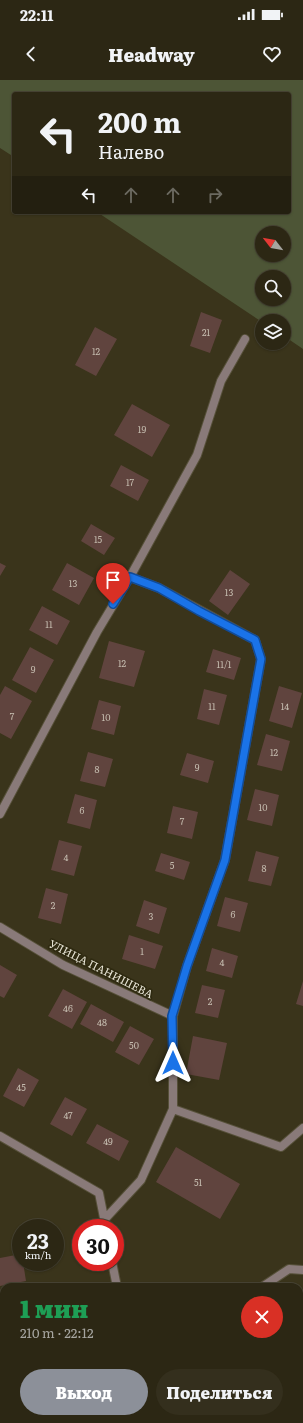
<!DOCTYPE html>
<html lang="ru">
<head>
<meta charset="utf-8">
<style>
  body { margin:0; font-family:Literata,serif; background:#342f1d; color:#f1f3f6; height:100vh; display:flex; flex-direction:column; font-size:15px; white-space:nowrap }
  * { box-sizing:border-box; margin:0 }
  p { font-size:13px; color:#a6a5a0 }
  .icon { flex:none; width:22px; height:22px; fill:none; stroke:currentColor; stroke-width:2; stroke-linecap:round; stroke-linejoin:round }
  .map { position:relative; flex:1; overflow:hidden }
  .panel { position:absolute; left:0px; top:1203px; width:303px; height:140px; display:flex; flex-direction:column; background:#2c2714; border-radius:12px 12px 0 0; box-shadow:0 1px 3px #0004,0 0 0 1px #484434 }
  .panel>* { flex:none }
  .guide { position:absolute; left:12px; top:12px; width:279px; height:122px; border-radius:4px; box-shadow:0 1px 3px #0004,0 0 0 1px #484434; background:#2c2714; color:#f1f3f6; overflow:hidden }
  .needle { width:26px; rotate:301deg }
  .controls { position:absolute; left:255px; top:146px; display:grid; gap:8px }
  .controls a { display:grid; place-items:center; width:36px; height:36px; border-radius:50%; background:#2c2714; box-shadow:0 1px 3px #0004,0 0 0 1px #484434; font-size:20px }
  .speed { position:absolute; left:12px; top:1139px; display:flex; gap:8px; font-size:20px; font-weight:700; text-align:center }
  .speed>* { display:grid; place-content:center; width:52px; height:52px; border-radius:50%; background:#2c2714; box-shadow:0 1px 3px #0004,0 0 0 1px #484434; line-height:1 }
  .speed small { font-size:10px; font-weight:400 }
  .speed .limit { border:6px solid #d22; background:#fff; color:#111 }
  .pin { position:absolute; display:grid; place-items:center; width:34px; height:34px; color:#fff; margin:-41px -17px; border-radius:50% 50% 50% 0; rotate:-45deg; box-shadow:0 0 4px #0007 }
  .pin .icon { rotate:45deg }
  .me { position:absolute; width:44px; margin:-22px; rotate:0deg; stroke-linejoin:round; filter:drop-shadow(0 0 3px #0008) }
  .turn { display:flex; align-items:center; gap:14px; height:84px; padding:0 20px; font-size:18px }
  .turn .icon { width:52px; height:52px; stroke-width:2.5 }
  .turn b { display:block; font-size:28px; line-height:34px }
  .lanes { display:flex; align-items:center; height:38px; padding:0 20px; background:#0003; justify-content:center; gap:20px; direction:ltr }
  .lanes .off { opacity:.35 }
  .round { display:grid; place-items:center; flex:none; width:42px; height:42px; border-radius:21px; background:#342f1d }
  .head { display:flex; align-items:center; justify-content:space-between; height:68px; padding:0 20px }
  h1 { font-size:24px; font-weight:800; line-height:30px; color:#1e9e55 }
  .primary-button { display:flex; gap:8px; margin-top:auto; padding:8px 20px }
  .primary-button a { flex:1; height:46px; border-radius:24px; background:#8c9099; color:#fff; font-size:16px; font-weight:800; line-height:46px; text-align:center }
  .primary-button a+a { background:#342f1d; color:#f1f3f6 }
  .status { display:flex; justify-content:space-between; align-items:center; height:28px; padding:0 20px; background:#2c2714; direction:ltr }
  .status svg { height:11px; fill:currentColor }
  header { display:flex; justify-content:space-between; align-items:center; height:52px; padding:0 20px; background:#2c2714; font-size:18px; font-weight:800 }
  .map>svg:first-child { display:block }
  .green { fill:#4d5536; fill-rule:evenodd }
  .building { fill:#60443e }
  .lines { fill:none; stroke-linecap:round; stroke-linejoin:round }
  .minor-casing { stroke:#565039; stroke-width:10 }
  .minor { stroke:#897a79; stroke-width:8 }
  .route-casing { stroke:#114b97; stroke-width:10 }
  .route { stroke:#1a73e8; stroke-width:7 }
  .labels { text-anchor:middle; stroke-width:3.5; stroke-linejoin:round; paint-order:stroke }
  .number-label { font-size:9px; fill:#c5bcaf }
  .street-label { font-size:11px; fill:#e7e4d5; stroke:#2f2a11 }
</style>
</head>
<body>
<div class="status"><b>22:11</b><svg viewBox="0 0 49 12"><path d="M0 12V9h3v3zM5 12V6h3v6zM10 12V3h3v9zM15 12V0h3v12zM26 1h20v11H26zM47 4h2v5h-2z"/></svg></div>
<header><svg class="icon" aria-label="back" viewBox="0 0 24 24"><path d="M15 5l-7 7 7 7"/></svg>Headway<svg class="icon" aria-label="heart" viewBox="0 0 24 24"><path d="M12 20l-8-8c-3-5 5-10 8-4 3-6 11-1 8 4z"/></svg></header>
<div class="map">
<svg width="303" height="1343" viewBox="0 0 303 1343">
  <rect width="100%" height="100%" fill="#3a341b"/>
  <path class="green" d="M0,0H303V269L284,256V241L262,242L97,132H289V14H14V77L0,68ZM262,153H284V175H262ZM262,197H284V219H262Z"/>
  <path class="building" d="M201,232L222,240L210,273L190,266Z
    M95,247L117,259L96,296L75,285Z
    M132,324L170,345L152,377L114,355Z
    M121,385L149,400L138,421L110,406Z
    M91,444L115,458L104,475L81,461Z
    M0,483L6,486L0,496Z
    M67,483L94,498L79,525L52,510Z
    M230,490L250,504L228,535L209,521Z
    M42,526L70,541L57,565L29,550Z
    M109,561L145,571L134,607L99,598Z
    M30,567L54,580L36,613L12,600Z
    M213,569L241,578L234,600L206,592Z
    M5,606L32,621L11,659L0,653V615Z
    M279,606L302,613L292,648L269,641Z
    M204,609L227,615L219,645L197,639Z
    M99,620L121,626L114,655L91,649Z
    M266,654L290,661L282,691L257,685Z
    M88,672L113,679L105,707L80,701Z
    M187,673L214,681L208,703L180,695Z
    M255,709L279,715L272,746L247,740Z
    M75,714L97,720L90,749L67,743Z
    M173,726L198,732L192,759L167,753Z
    M59,760L82,766L74,796L51,790Z
    M256,771L279,777L271,806L248,801Z
    M161,773L190,782L184,800L155,791Z
    M46,808L68,814L61,844L38,838Z
    M225,817L248,823L240,852L217,846Z
    M144,820L167,828L159,854L136,846Z
    M129,855L163,866L155,889L122,879Z
    M212,868L238,876L232,898L206,891Z
    M0,885L17,895L4,918L0,916Z
    M303,901V926L296,924Z
    M202,905L225,910L218,938L195,933Z
    M63,909L87,922L72,949L48,936Z
    M91,924L124,942L113,962L80,944Z
    M130,946L154,959L139,985L115,972Z
    M193,956L227,963L219,1000L186,994Z
    M18,988L39,1000L24,1027L3,1016Z
    M65,1017L87,1029L72,1056L50,1044Z
    M97,1044L129,1061L119,1081L86,1063Z
    M176,1067L240,1104L220,1139L156,1102Z
    M21,1174V1182H23L26,1201L0,1206V1178Z
    M299,1230L303,1233V1268L299,1265Z
    M4,1252V1285L0,1286V1253Z
    M48,1339H81L78,1343H53Z
    M138,1339H181L178,1343H143Z
    M259,1339H290L287,1343H256Z"/>
  <g class="lines">
    <defs>
      <path id="minor" d="M0,734L97,552L130,497L197,375L221,301L245,259
        M0,847L63,885L173,936
        M173,1029L281,1067L303,1048
        M0,1056L99,1113L106,1148
        M104,1140L141,1100L173,1029V936L187,886L225,780L261,579L255,560L159,508L130,497
        M112,1182L117,1207
        M262,1207L289,1189L303,1190
        M0,1236L4,1235
        M299,1305L303,1309
        M118,1343L121,1339"/>
    </defs>
    <use href="#minor" class="minor-casing"/>
    <use href="#minor" class="minor"/>
  </g>
  <g class="lines">
    <defs>
      <path id="route" d="M113,524L130,497L159,508L199,531L255,560L261,579L225,780L187,886L172,936L173,983"/>
    </defs>
    <use href="#route" class="route-casing"/>
    <use href="#route" class="route"/>
  </g>
  <g class="labels">
    <g class="number-label">
      <text x="206" y="256">21</text>
      <text x="96" y="275">12</text>
      <text x="142" y="353">19</text>
      <text x="130" y="406">17</text>
      <text x="98" y="463">15</text>
      <text x="73" y="507">13</text>
      <text x="229" y="516">13</text>
      <text x="49" y="548">11</text>
      <text x="122" y="587">12</text>
      <text x="224" y="588">11/1</text>
      <text x="33" y="593">9</text>
      <text x="212" y="630">11</text>
      <text x="285" y="630">14</text>
      <text x="12" y="640">7</text>
      <text x="106" y="641">10</text>
      <text x="274" y="676">12</text>
      <text x="197" y="691">9</text>
      <text x="97" y="693">8</text>
      <text x="263" y="731">10</text>
      <text x="82" y="734">6</text>
      <text x="182" y="745">7</text>
      <text x="66" y="781">4</text>
      <text x="172" y="789">5</text>
      <text x="264" y="792">8</text>
      <text x="53" y="829">2</text>
      <text x="233" y="838">6</text>
      <text x="151" y="840">3</text>
      <text x="142" y="875">1</text>
      <text x="222" y="886">4</text>
      <text x="210" y="925">2</text>
      <text x="68" y="932">46</text>
      <text x="102" y="946">48</text>
      <text x="134" y="969">50</text>
      <text x="21" y="1011">45</text>
      <text x="68" y="1039">47</text>
      <text x="108" y="1065">49</text>
      <text x="198" y="1106">51</text>
    </g>
    <g class="street-label">
      <text transform="translate(101 889) rotate(27)" y="4">УЛИЦА ПАНИШЕВА</text>
    </g>
  </g>
</svg>
<div class="controls">
<a><svg class="needle" viewBox="-14 -14 28 28"><path d="M0-13l5 13h-10z" fill="#e53935"/><path d="M0 13l5-13h-10z" fill="#a6a5a0"/></svg></a>
<a><svg class="icon" aria-label="search" viewBox="0 0 24 24"><circle cx="10" cy="10" r="6"/><path d="M15 15l6 6"/></svg></a>
<a><svg class="icon" aria-label="layers" viewBox="0 0 24 24"><path d="M12 4l9 5-9 5-9-5zM3 14l9 5 9-5"/></svg></a>
</div>
<div class="speed"><div>23<small>km/h</small></div><div class="limit">30</div></div>
<div class="pin" style="left:113px;top:524px;background:#d93025"><svg class="icon" aria-label="arrive" viewBox="0 0 24 24"><path d="M6 21V4h12l-3 4 3 4H6"/></svg></div>
<svg class="me" style="left:173px;top:983px" viewBox="-20 -20 40 40"><path d="M0-17L14 15 0 8-14 15z" fill="#1a73e8" stroke="#fff" stroke-width="4"/></svg>
<div class="guide">
<div class="turn"><svg class="icon" aria-label="left" viewBox="0 0 24 24"><path d="M17 20v-9H6M10 6l-5 5 5 5"/></svg><div><b>200 m</b>Налево</div></div>
<div class="lanes"><svg class="icon" aria-label="left" viewBox="0 0 24 24"><path d="M17 20v-9H6M10 6l-5 5 5 5"/></svg><svg class="icon off" aria-label="ahead" viewBox="0 0 24 24"><path d="M12 20V5M6 11l6-6 6 6"/></svg><svg class="icon off" aria-label="ahead" viewBox="0 0 24 24"><path d="M12 20V5M6 11l6-6 6 6"/></svg><svg class="icon off" aria-label="right" viewBox="0 0 24 24"><path d="M7 20v-9h11M14 6l5 5-5 5"/></svg></div>
</div>
<section class="panel">
<div class="head"><div><h1>1 мин</h1><p>210 m · 22:12</p></div><a class="round" style="background:#d93025;color:#fff"><svg class="icon" aria-label="close" viewBox="0 0 24 24"><path d="M6 6l12 12M18 6L6 18"/></svg></a></div>
<div class="primary-button"><a>Выход</a><a>Поделиться</a></div>
</section>
</div>
</body>
</html>
